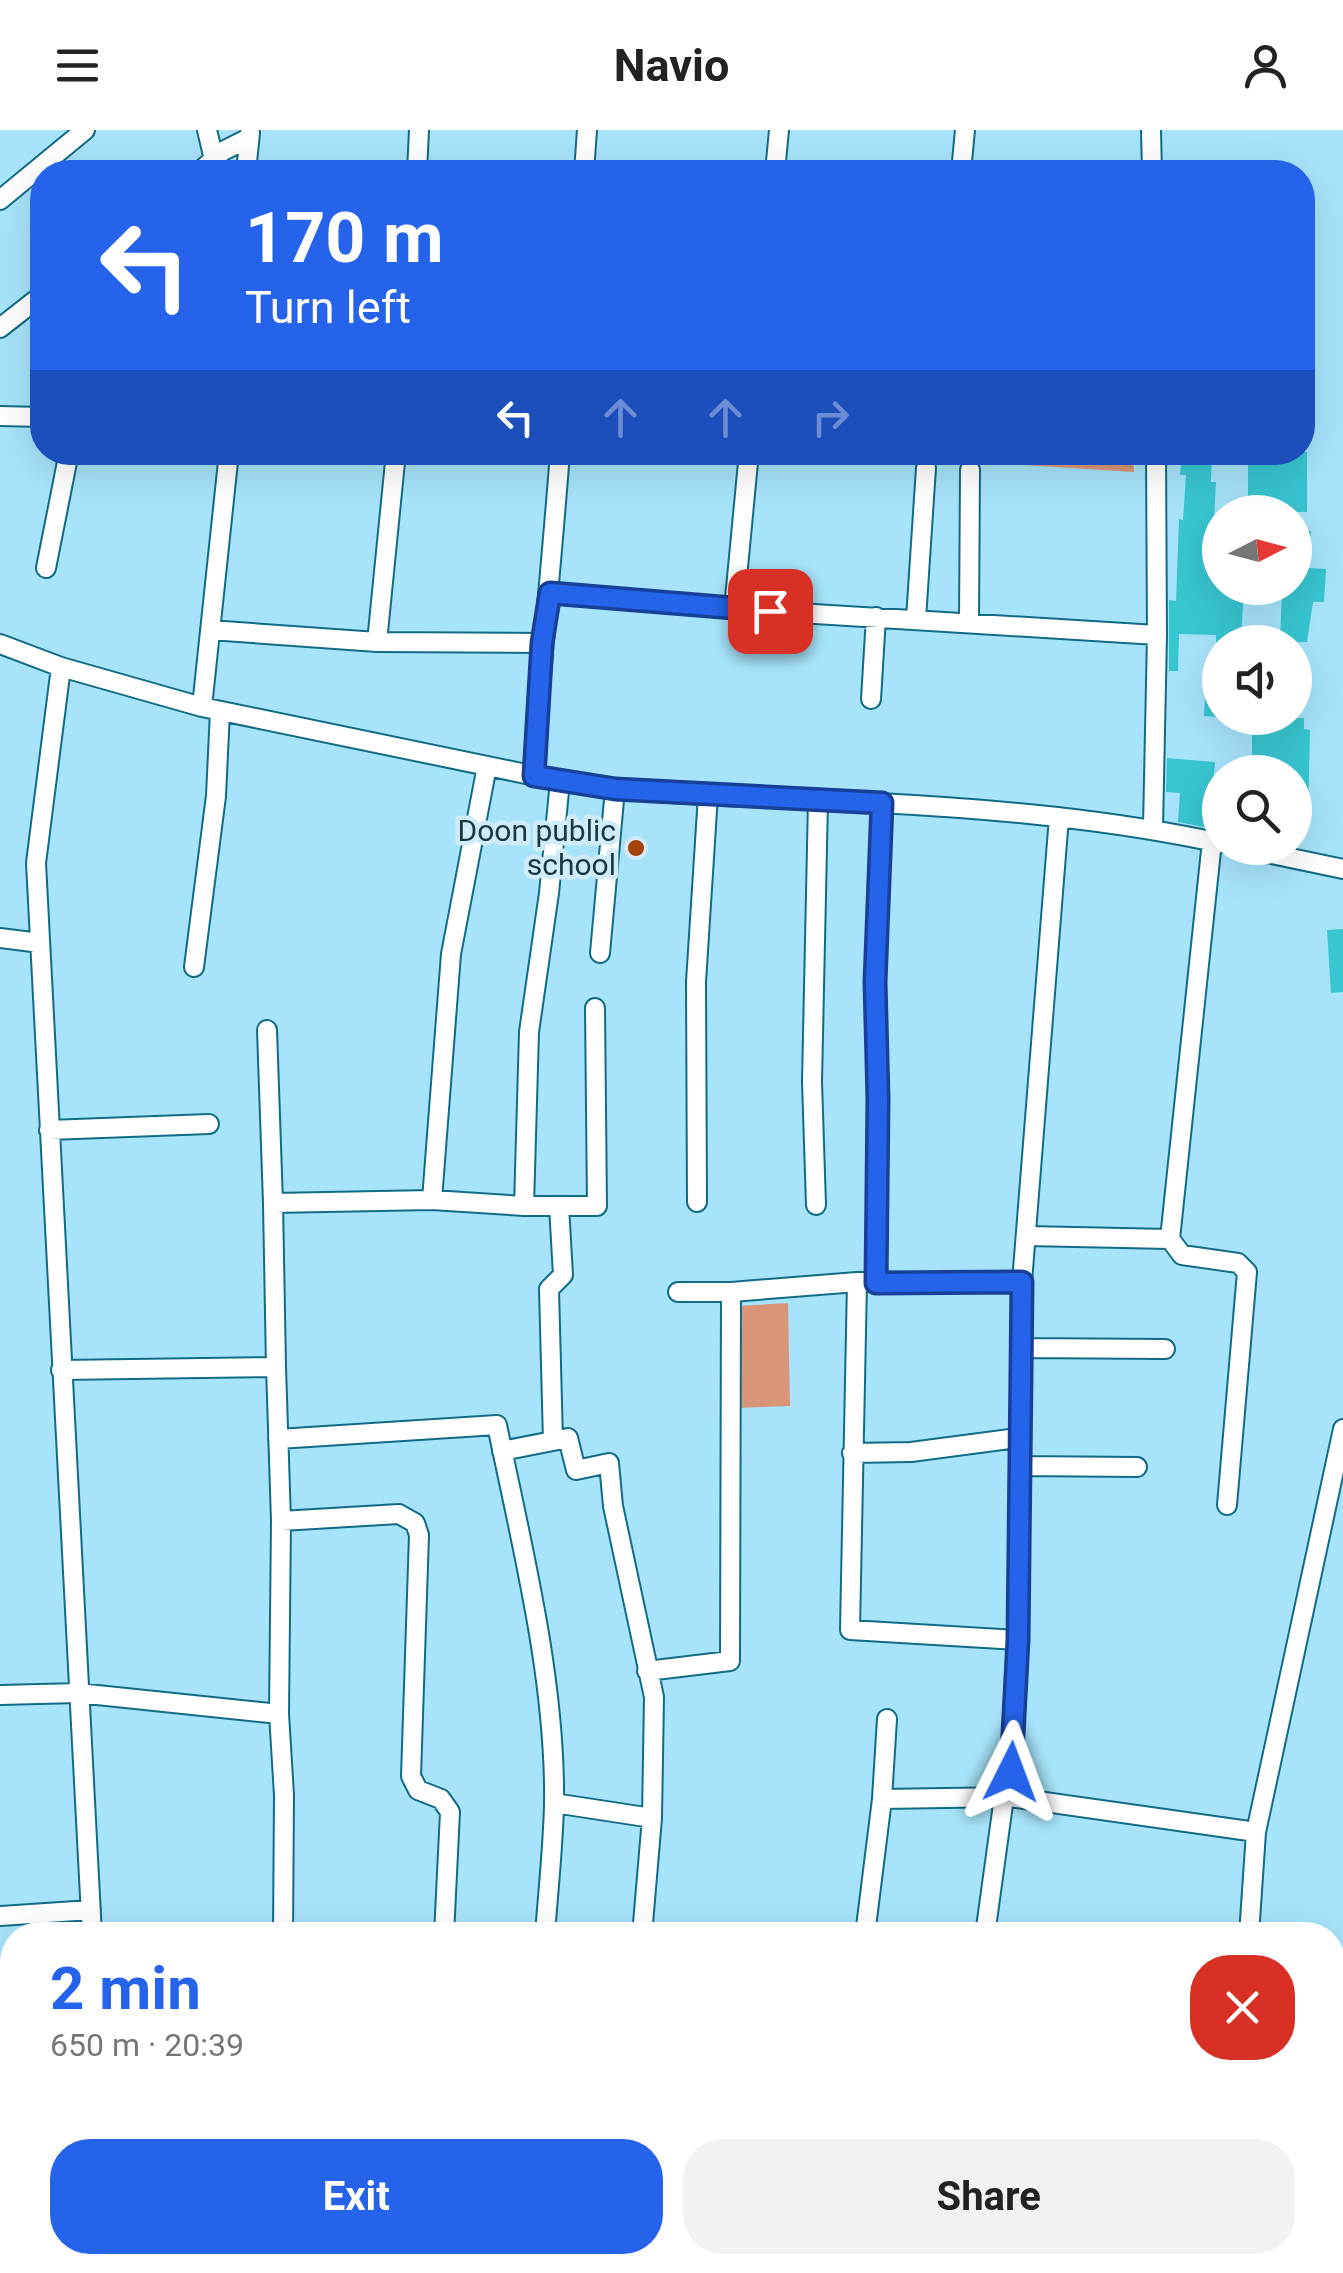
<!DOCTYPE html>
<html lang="en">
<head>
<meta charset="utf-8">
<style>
  body { margin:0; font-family:Roboto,sans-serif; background:#f2f2f2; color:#222; height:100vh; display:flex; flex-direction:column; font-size:38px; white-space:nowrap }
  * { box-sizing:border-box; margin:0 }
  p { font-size:32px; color:#767676 }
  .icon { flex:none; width:55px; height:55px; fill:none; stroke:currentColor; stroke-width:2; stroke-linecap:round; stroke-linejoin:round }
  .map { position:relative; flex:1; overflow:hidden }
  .drawer { position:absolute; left:0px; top:1792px; width:1345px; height:352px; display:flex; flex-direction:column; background:#fff; border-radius:40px 40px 0 0; box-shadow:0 10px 40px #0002 }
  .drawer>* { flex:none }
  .banner { position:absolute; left:30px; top:30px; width:1285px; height:305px; border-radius:40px; box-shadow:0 10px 40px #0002; background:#2563eb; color:#fff; overflow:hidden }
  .needle { width:65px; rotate:84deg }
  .tools { position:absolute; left:1202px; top:365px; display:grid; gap:20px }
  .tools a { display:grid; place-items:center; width:110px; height:110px; border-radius:50%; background:#fff; box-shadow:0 10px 40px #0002; font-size:50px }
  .pin { position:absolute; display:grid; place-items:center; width:85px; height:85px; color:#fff; margin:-42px; border-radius:20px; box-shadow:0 5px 15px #0006 }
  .me { position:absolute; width:110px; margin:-55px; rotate:3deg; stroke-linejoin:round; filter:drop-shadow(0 0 8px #0008) }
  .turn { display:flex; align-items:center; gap:35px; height:210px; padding:0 50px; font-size:45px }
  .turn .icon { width:130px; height:130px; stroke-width:2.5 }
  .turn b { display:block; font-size:70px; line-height:85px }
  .lanes { display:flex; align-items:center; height:95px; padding:0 50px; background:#0003; justify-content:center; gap:50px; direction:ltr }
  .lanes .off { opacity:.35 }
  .round { display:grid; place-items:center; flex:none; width:105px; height:105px; border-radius:40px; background:#f2f2f2 }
  .headline { display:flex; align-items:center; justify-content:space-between; height:170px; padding:0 50px }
  h1 { font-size:60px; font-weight:700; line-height:75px; color:#2563eb }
  .button { display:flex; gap:20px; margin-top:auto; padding:20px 50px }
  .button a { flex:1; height:115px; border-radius:40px; background:#2563eb; color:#fff; font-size:40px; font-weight:700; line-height:115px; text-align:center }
  .button a+a { background:#f2f2f2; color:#222 }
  header { display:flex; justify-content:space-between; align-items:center; height:130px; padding:0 50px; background:#fff; font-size:45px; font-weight:700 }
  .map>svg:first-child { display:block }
  .green { fill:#d99578 }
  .building { fill:#38c6d1 }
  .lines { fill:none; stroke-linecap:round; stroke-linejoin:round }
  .minor-casing { stroke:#126b85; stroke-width:22 }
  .minor { stroke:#fff; stroke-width:18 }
  .route-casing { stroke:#184099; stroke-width:25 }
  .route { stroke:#2563eb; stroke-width:18 }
  .poi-dot { fill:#a6420b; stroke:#cfecf8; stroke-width:4 }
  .labels { text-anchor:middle; stroke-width:9; stroke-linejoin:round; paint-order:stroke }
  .poi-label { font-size:30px; fill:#183944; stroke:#cfecf8; text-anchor:end }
</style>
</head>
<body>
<header><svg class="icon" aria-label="menu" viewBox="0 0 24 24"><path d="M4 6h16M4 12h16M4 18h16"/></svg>Navio<svg class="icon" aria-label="person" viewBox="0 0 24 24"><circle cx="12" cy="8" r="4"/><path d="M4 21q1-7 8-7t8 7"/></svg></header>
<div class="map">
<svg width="1343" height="2143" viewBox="0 0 1343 2143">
  <rect width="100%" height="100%" fill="#a7e4fb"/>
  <path class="green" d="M834,323H1133L1134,342Z
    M788,1173L790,1276L738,1278L736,1176Z"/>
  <path class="building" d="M1182,322H1212L1211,352H1216L1214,391L1220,392V458H1244L1241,512H1216V505L1179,504L1178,541H1169V470L1176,471L1179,389L1183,390L1186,345H1180Z
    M1248,322H1307V382H1248Z
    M1295,400L1311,401L1309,438L1326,439L1324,472H1313L1307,512H1280L1282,458H1295Z
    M1206,551L1220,552V587L1204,586Z
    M1252,588H1304V599L1310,600L1308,691L1295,690V642H1252Z
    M1167,628L1215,632L1212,671L1220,672V700L1178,692L1180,663L1166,662Z
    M1343,799V862L1331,863L1327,800Z"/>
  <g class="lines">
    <defs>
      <path id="minor" d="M207,0L216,38
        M1151,0L1152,42
        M199,42L223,21L249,8
        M246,42L250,3
        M417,42L419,0
        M584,42L587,0
        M775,42L779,0
        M961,42L965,0
        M0,70L85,0
        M0,198L42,165
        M0,286L42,287
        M46,438L69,322
        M550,463L734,479L749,322
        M734,479L1157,505
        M916,489L926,338
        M969,492L970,340
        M210,500L377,512L542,513
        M377,512L396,322
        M0,514L61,537L202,577L560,651C666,667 773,667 879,673C993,679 1108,689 1220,713
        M61,537L36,733L92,1805
        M871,569L876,487
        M202,577L229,322
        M534,646C540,538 552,431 560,322
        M1153,698L1157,505L1156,322
        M1243,718L1343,739
        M0,808L40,813
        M600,823L615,659
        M194,837L216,666L220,581
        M267,900L273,1073
        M49,1000L209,994
        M432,1070L451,824L487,636
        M697,1072L696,852L708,665
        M816,1075L812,952L818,670
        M524,1076L529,902L549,763L560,651
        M1027,1106L1170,1109L1212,711
        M1170,1109L1182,1125L1238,1133L1247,1142L1227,1375
        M857,1152L850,1500L1018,1510
        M1022,1152L1018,1510L1010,1667L1256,1702
        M876,1153L878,969L875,851L882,673
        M678,1162H731L857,1152H1022L1059,687
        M1021,1218L1165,1219
        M276,1237L281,1391L279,1584L284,1665L283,1805
        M61,1240L276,1237L273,1073L432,1070L524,1076H597L595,878
        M278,1309L497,1295C522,1417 556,1550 554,1675C553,1718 548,1762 545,1805
        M553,1311L549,1159L563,1145L559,1076
        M502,1321L568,1308L576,1340L609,1333L613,1376L654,1567L652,1688L642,1805
        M852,1323L911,1322L1018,1308
        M1019,1336L1137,1337
        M281,1391L399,1384L415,1393L419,1405L411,1646L418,1660L441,1669L450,1682L444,1805
        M647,1541L730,1531L731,1162
        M0,1565L78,1563L279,1584
        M882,1669L1010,1667
        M554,1673L652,1688
        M0,1786L91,1780
        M865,1805L882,1669L887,1589
        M985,1805L1004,1667
        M1249,1805L1256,1702L1343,1299
        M0,1942H12
        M1332,1983L1343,1985
        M853,2132L940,2143
        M0,2143L1,2129
        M180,2143V2132
        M672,2143L679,2132
        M738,2143L739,2132
        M1191,2143L1194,2132"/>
    </defs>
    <use href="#minor" class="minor-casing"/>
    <use href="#minor" class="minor"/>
  </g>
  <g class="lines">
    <defs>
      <path id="route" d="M770,481L550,463L542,513L534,646L615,659L882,673L875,852L878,969L876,1153L1022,1152L1018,1510L1011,1642"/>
    </defs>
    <use href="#route" class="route-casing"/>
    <use href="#route" class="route"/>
  </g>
  <circle class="poi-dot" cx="636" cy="718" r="10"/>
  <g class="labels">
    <g class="poi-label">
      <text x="616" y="711">Doon public<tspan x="616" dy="34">school</tspan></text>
    </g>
  </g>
</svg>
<div class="tools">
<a><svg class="needle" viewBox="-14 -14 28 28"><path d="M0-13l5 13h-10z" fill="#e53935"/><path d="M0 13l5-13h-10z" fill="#767676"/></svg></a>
<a><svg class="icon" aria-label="sound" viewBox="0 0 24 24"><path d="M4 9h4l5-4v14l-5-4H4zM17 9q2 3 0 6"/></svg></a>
<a><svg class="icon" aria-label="search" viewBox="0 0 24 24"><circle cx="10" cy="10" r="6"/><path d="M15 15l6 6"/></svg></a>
</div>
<div class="pin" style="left:770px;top:481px;background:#d93025"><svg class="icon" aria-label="arrive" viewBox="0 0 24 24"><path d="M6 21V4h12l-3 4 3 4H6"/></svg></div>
<svg class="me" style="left:1011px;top:1642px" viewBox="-20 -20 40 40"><path d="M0-17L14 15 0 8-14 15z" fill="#2563eb" stroke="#fff" stroke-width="4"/></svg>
<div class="banner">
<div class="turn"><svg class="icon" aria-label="left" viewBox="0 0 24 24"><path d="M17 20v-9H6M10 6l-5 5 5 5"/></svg><div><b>170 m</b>Turn left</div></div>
<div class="lanes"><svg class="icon" aria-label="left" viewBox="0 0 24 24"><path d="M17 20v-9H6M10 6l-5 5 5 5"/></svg><svg class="icon off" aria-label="ahead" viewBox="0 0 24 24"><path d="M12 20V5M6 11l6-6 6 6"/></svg><svg class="icon off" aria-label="ahead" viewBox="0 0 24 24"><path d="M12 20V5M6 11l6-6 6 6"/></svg><svg class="icon off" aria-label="right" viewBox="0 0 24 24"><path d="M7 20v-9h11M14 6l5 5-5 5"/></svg></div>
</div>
<section class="drawer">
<div class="headline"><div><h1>2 min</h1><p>650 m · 20:39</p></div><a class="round" style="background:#d93025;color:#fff"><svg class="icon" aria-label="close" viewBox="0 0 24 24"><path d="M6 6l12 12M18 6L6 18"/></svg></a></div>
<div class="button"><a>Exit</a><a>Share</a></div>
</section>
</div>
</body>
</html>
